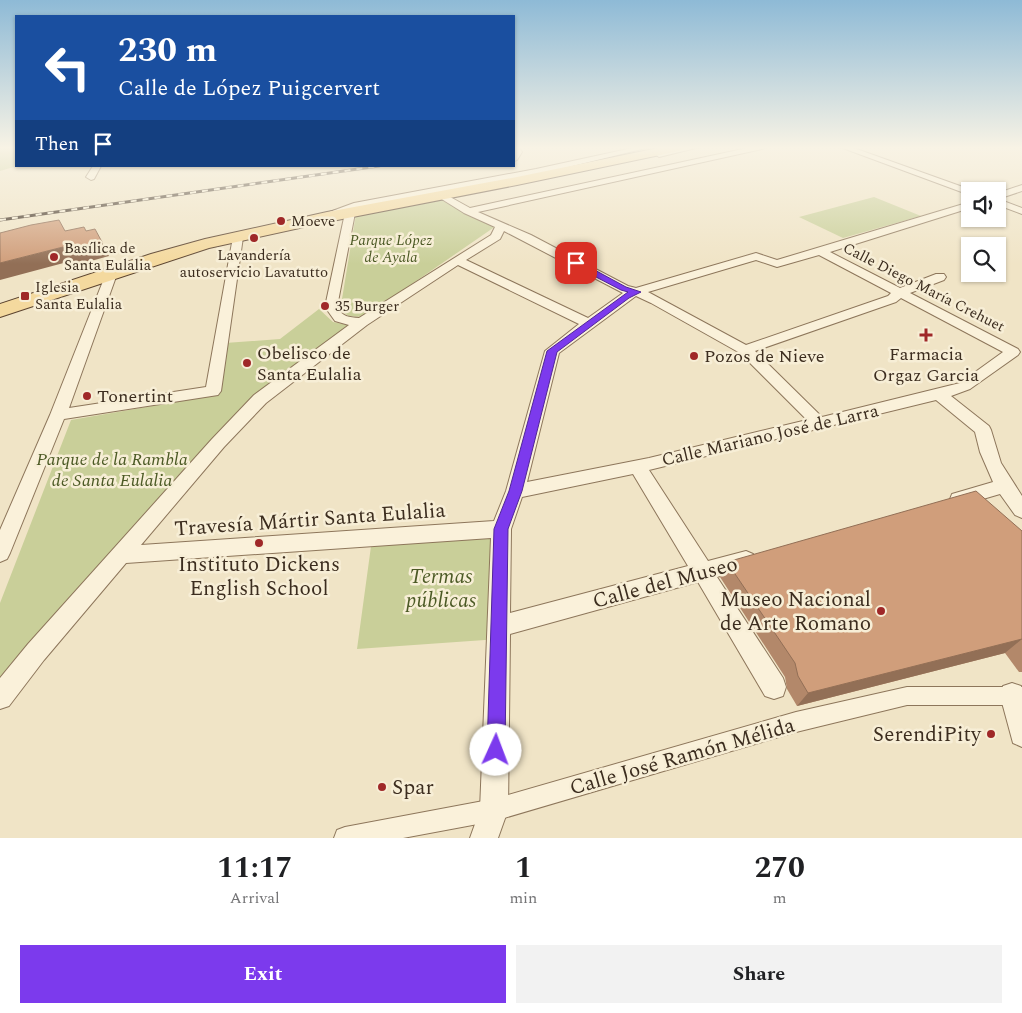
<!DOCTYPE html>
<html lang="en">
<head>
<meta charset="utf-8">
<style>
  body { margin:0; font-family:Spectral,serif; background:#f2f2f2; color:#202124; height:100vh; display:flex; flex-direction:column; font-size:19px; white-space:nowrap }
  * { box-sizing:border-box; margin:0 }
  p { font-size:16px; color:#757577 }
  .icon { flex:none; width:28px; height:28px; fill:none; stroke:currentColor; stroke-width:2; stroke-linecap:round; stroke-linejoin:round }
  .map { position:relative; height:838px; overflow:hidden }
  .sheet { display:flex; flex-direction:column; background:#fff; flex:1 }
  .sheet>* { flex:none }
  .top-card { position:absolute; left:15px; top:15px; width:500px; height:152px; border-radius:0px; box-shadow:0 1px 4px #0004; background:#1a4fa0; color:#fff; overflow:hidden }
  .controls { position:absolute; left:961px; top:182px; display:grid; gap:10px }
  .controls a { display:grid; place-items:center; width:45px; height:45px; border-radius:0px; background:#fff; box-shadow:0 1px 4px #0004; font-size:25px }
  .pin { position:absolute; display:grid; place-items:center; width:42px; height:42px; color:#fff; margin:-21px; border-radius:10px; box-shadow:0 2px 8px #0006 }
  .me { position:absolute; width:55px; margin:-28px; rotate:2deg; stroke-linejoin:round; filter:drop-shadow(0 0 4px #0008) }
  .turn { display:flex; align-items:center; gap:18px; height:105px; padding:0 20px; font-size:22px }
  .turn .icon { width:65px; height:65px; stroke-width:2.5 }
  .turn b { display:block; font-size:35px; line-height:42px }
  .then { display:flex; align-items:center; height:48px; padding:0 20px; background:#0003; gap:10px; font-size:19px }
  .eta { display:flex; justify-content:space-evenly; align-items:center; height:85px; text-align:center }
  .eta b { font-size:30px; font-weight:700; line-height:35px }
  .cta { display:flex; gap:10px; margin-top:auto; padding:10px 20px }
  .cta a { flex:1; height:58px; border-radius:0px; background:#7c3aed; color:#fff; font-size:20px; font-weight:700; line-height:58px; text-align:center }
  .cta a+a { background:#f2f2f2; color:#202124 }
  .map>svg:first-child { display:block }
  .green { fill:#c9cf99 }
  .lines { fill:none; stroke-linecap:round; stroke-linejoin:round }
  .pedestrian-casing { stroke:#8d765b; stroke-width:2 }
  .minor-casing { stroke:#8d765b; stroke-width:2 }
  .primary-casing { stroke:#5b432f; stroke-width:2 }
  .pedestrian { fill:#faf1da; fill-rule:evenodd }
  .minor { fill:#faf1da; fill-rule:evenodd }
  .primary { fill:#f4d99e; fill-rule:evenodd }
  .rail-casing { stroke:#3c2d1f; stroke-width:3 }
  .rail { stroke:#f7eed6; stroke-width:2; stroke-dasharray:6; stroke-linecap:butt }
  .wall { fill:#b3886a }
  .shaded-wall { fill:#926f56 }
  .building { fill:#d09e7b; stroke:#926f56 }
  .route { fill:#7c3aed; stroke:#51269a }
  .poi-dot { fill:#9f2828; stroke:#f7eed6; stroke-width:2 }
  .labels { text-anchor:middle; stroke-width:5; stroke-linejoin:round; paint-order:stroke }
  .far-poi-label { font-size:15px; fill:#3c2d1f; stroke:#f7eed6; text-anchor:start }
  .far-park-label { font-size:15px; font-style:italic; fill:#4c5a25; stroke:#f7eed6 }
  .far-street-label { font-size:15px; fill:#3c2d1f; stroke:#f7eed6 }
  .poi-label { font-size:18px; fill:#3c2d1f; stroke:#f7eed6; text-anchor:start }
  .street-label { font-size:18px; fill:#3c2d1f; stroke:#f7eed6 }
  .park-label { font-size:18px; font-style:italic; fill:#4c5a25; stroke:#f7eed6 }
  .near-street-label { font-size:21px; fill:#3c2d1f; stroke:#f7eed6 }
  .near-poi-label { font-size:21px; fill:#3c2d1f; stroke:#f7eed6; text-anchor:end }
  .near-park-label { font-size:21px; font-style:italic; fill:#4c5a25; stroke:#f7eed6 }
</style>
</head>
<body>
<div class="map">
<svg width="1022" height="838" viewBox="0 0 1022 838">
  <rect width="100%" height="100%" fill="#f0e4c6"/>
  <path class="green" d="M0,147H16L17,166L0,171Z
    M874,197L921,216L843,238L799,217Z
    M440,198L464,212L496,226L364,317L349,316L342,312L341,305L356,214Z
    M319,309L333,322L352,326L188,467L0,678V603L71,420L216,395L225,343L280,339Z
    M501,529L499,639L357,649L372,539Z"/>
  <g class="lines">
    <defs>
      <path id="pedestrian" d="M907,687H1022V705H907L796,732L494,821L403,838H334L337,830L345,827L494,799L796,712Z"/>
      <path id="minor" d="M637,147H650L536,175L352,210L355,213L337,307C342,317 349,317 359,318L491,235L495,227L464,213L440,198L438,196L443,193L470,208L752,147H766L762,149L478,212L531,235L628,286L636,288L756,253L777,260L970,202V208L830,252L900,288L936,274H944L946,277L944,280L910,293L1018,349L1020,352L1018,355L970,389L951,396L989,426L991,430L1001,463L1022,496V518L1015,515L1000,494L959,506L952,504L950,499L952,494L993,482L980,452L975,432L936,400L649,470L708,561L746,551L753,554L756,560L753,566L717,577L783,678L786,687L783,696L774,699L765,696L698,582L510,634L508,810L498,838H470L480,810L491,538L126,563L44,660L9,706L0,709V678L28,644L212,439L254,395L349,325L335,321L325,307L345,213L332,218H324V214L354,203L536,169ZM504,231L623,293L588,318L466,260L500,239ZM819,255L891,293L888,296L746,345L648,292L756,260L777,267ZM458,265L579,324L545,351L506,491L494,521L141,545L224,447L266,403L367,325ZM636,296L651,303L740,353L807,420L649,458L527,482L559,353ZM901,298L1003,352L960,383L822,417L755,351L896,302ZM633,474L688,566L510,613L511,529L522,497Z
        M685,147H700L659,157L655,154Z
        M840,147H851L974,191H970V195L967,194Z
        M514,148H519L522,152L517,160L514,161Z
        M93,166H101L94,179L91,180L86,177Z
        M1022,185V191L998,199V193Z
        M998,199L1022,208V214L998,205Z
        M238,234L243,237L221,391L218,395L64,419L10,553L7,559L0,562V530L50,415L107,271H115L117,274L69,408L206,387L233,237Z
        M1012,683L1021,686L1022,690V747L1013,743L1000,695L1003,686Z"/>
      <path id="primary" d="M663,147H685L679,151L517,185L327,222L209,248L0,317V304L151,254L205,239L327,212L517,177Z"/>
    </defs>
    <use href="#pedestrian" class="pedestrian-casing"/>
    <use href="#minor" class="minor-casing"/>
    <use href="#primary" class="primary-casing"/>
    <use href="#pedestrian" class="pedestrian"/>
    <use href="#minor" class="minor"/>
    <use href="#primary" class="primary"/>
    <defs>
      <path id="rail" d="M0,220L379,166"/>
    </defs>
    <use href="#rail" class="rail-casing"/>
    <use href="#rail" class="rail"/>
  </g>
  <path class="wall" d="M1022,531V672H1019L1005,653L797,706L787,689L785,677L720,577L727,562Z"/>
  <path class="shaded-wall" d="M102,242L109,256L73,266L71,261L0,280V263L63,247Z
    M1022,639L1005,653L797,706L808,693Z"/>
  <path class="building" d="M59,220L65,231L84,227L86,231L95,229L102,242L65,252L63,247L0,263V233L31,225Z
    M976,491L1022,531V639L808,693L798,676L795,663L727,562Z"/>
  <linearGradient id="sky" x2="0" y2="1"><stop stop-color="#8ebad6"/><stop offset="0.56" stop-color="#f8f3e5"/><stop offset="1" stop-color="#f8f3e5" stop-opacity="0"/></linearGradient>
  <rect width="1022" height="264" fill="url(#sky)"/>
  <path class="route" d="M573,261H578L626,287L641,292L629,298L557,352L522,491L508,529L505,750L503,757L496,759L490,757L487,750L494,529L509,491L547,351L628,292L621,290L573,265Z"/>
  <g class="poi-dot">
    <circle cx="281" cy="221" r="5"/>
    <circle cx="254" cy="238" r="5"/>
    <circle cx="54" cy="257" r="5"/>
    <rect x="20" y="291" width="10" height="10" rx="2.5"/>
    <circle cx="325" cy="306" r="5"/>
    <path d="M923.5 327.5h5v5h5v5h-5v5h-5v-5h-5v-5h5z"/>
    <circle cx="694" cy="356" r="5"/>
    <circle cx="247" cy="363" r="5"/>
    <circle cx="87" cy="396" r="5"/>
    <circle cx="259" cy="543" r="5"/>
    <circle cx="881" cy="611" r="5"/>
    <circle cx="991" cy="734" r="5"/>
    <circle cx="382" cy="787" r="5"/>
  </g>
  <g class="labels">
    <g class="far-poi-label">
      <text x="291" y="226">Moeve</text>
      <text x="64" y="253">Basílica de<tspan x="64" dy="17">Santa Eulalia</tspan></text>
      <text x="254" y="260" text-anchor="middle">Lavandería<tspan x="254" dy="17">autoservicio Lavatutto</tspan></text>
      <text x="35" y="292">Iglesia<tspan x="35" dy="17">Santa Eulalia</tspan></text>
      <text x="335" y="311">35 Burger</text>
    </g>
    <g class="far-park-label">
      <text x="391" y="245">Parque López<tspan x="391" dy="17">de Ayala</tspan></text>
    </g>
    <g class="far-street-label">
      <text transform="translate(924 287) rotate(27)" y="5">Calle Diego María Crehuet</text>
    </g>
    <g class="poi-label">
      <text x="257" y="359">Obelisco de<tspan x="257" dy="21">Santa Eulalia</tspan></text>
      <text x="926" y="360" text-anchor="middle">Farmacia<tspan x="926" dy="21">Orgaz Garcia</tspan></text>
      <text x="704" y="362">Pozos de Nieve</text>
      <text x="97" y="402">Tonertint</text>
    </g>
    <g class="street-label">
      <text transform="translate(770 435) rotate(-13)" y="6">Calle Mariano José de Larra</text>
    </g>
    <g class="park-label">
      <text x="112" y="465">Parque de la Rambla<tspan x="112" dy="21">de Santa Eulalia</tspan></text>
    </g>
    <g class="near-street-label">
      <text transform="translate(310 519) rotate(-4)" y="7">Travesía Mártir Santa Eulalia</text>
      <text transform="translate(665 582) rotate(-15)" y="7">Calle del Museo</text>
      <text transform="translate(682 756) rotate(-16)" y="7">Calle José Ramón Mélida</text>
    </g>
    <g class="near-poi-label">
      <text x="259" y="571" text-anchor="middle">Instituto Dickens<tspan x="259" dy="24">English School</tspan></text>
      <text x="871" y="606">Museo Nacional<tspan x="871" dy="24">de Arte Romano</tspan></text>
      <text x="981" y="741">SerendiPity</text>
      <text x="392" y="794" text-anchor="start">Spar</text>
    </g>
    <g class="near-park-label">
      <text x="441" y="583">Termas<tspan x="441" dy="24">públicas</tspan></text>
    </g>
  </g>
</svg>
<div class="controls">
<a><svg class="icon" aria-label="sound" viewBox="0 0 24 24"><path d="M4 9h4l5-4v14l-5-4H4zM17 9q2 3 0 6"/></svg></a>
<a><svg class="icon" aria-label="search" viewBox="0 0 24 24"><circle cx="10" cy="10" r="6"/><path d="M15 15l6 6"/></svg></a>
</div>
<div class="pin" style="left:576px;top:263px;background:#d93025"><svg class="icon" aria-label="arrive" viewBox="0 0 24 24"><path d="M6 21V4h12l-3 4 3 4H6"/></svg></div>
<svg class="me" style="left:496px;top:750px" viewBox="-20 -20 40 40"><circle r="19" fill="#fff"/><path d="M0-13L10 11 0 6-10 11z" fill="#7c3aed"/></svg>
<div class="top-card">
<div class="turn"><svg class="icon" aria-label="left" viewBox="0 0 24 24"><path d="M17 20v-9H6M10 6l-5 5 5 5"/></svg><div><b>230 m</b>Calle de López Puigcervert</div></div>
<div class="then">Then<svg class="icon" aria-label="arrive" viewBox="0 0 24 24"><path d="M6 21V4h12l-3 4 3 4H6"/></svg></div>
</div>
</div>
<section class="sheet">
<div class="eta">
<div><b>11:17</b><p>Arrival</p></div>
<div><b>1</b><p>min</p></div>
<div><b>270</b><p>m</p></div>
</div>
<div class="cta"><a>Exit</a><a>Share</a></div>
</section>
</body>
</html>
